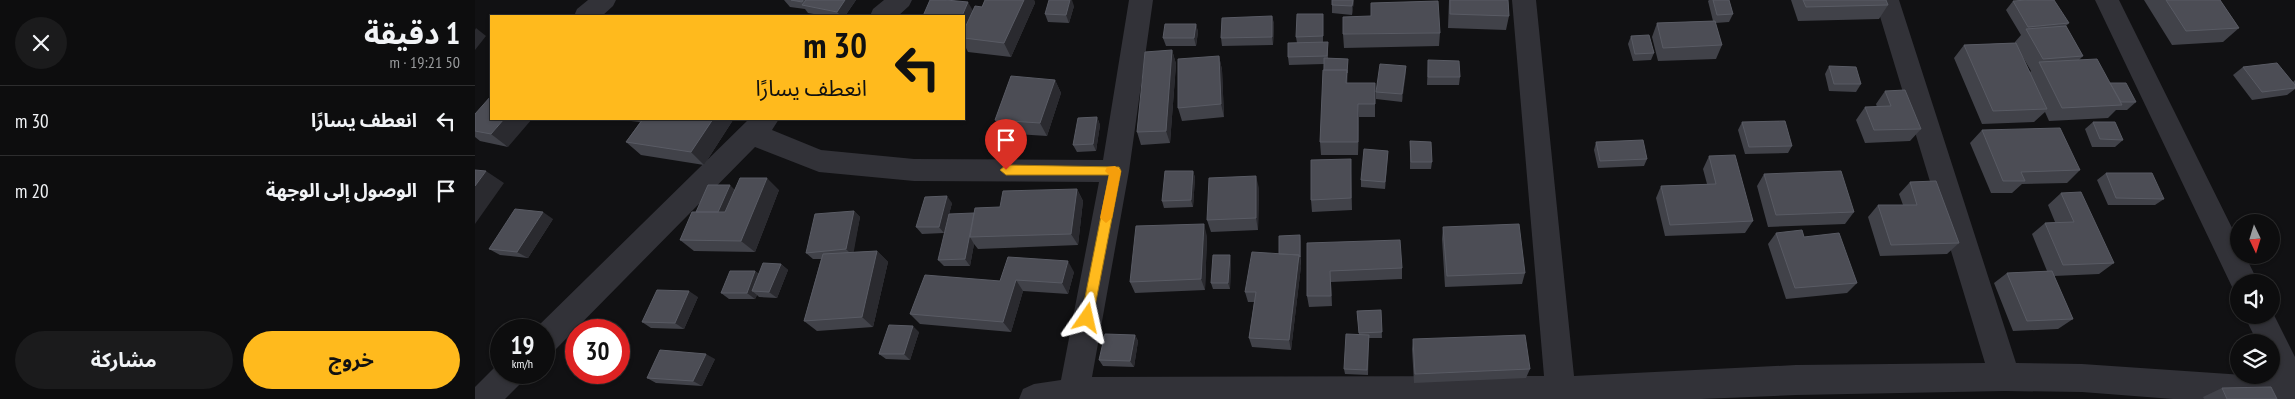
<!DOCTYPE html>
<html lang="ar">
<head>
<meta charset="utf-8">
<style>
  body { margin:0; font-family:"PT Sans Narrow","Noto Sans Arabic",sans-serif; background:#1b1b1c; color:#f1f3f6; direction:rtl; height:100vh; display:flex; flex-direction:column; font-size:19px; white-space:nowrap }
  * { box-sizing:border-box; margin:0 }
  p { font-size:16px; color:#9a9c9e }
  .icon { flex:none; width:28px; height:28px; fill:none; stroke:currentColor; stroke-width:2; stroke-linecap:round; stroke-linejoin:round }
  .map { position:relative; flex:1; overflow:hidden; direction:ltr }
  .drawer { display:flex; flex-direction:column; background:#0d0d0e; width:475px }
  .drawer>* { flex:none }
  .hud { position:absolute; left:15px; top:15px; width:475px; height:105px; border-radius:0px; box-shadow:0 1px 4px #0004,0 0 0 1px #2d2d2e; direction:rtl; background:#ffba1d; color:#111; overflow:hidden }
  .needle { width:32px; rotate:176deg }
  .tools { position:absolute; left:1755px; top:214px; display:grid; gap:10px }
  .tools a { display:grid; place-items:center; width:50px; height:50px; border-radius:50%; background:#0d0d0e; box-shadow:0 1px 4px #0004,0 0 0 1px #2d2d2e; font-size:25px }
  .speed { position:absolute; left:15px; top:319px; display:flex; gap:10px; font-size:25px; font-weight:700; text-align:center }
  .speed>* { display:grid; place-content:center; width:65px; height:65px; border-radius:50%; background:#0d0d0e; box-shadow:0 1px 4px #0004,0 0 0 1px #2d2d2e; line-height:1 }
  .speed small { font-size:12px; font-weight:400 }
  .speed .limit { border:8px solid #d22; background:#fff; color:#111 }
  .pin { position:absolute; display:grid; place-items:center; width:42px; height:42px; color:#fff; margin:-51px -21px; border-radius:50% 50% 50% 0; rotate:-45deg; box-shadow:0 0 5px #0007 }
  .pin .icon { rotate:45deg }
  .me { position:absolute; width:55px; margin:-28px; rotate:11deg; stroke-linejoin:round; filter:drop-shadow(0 0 4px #0008) }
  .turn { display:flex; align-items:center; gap:18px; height:105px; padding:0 15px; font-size:22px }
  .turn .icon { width:65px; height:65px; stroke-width:2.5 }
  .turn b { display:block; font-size:35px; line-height:42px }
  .round { display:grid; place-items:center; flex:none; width:52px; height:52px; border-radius:26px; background:#1b1b1c }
  .summary { display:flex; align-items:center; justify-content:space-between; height:85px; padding:0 15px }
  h1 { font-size:30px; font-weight:700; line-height:38px }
  .primary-button { display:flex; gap:10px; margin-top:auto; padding:10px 15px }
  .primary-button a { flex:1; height:58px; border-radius:30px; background:#ffba1d; color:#111; font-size:20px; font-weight:700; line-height:58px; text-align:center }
  .primary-button a+a { background:#1b1b1c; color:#f1f3f6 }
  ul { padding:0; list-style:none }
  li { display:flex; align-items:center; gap:15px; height:70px; padding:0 15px; border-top:1px solid #2d2d2e }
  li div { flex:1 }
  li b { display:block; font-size:19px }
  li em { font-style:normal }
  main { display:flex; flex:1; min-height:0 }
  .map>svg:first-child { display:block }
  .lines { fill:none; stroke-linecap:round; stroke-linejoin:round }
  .minor { fill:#323238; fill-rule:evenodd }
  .wall { fill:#414249; fill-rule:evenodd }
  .shaded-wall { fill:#2a2a2f }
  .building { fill:#4c4d55; stroke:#595b64 }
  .route { fill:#ffba1d; stroke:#a67913 }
  .slow { fill:#f59e0b }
</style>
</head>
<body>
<main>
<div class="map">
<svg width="1820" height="399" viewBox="0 0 1820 399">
  <rect width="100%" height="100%" fill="#111113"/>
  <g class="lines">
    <path class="minor" d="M113,0H141L138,6L127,16H99L102,9Z
      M409,0H437L434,6L423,16H395L398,9Z
      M654,0H678L654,171L617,377L1069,376L1037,0H1061L1099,376L1321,365L1510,363L1400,0H1424L1541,363L1607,364L1798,377L1796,372V342H1782L1769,315H1796V309L1820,357V399H1698L1607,392L1530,391L1321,395L1226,399H544L548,389L559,384L586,380L624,182L439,181L344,172L280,147L80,350L69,354V330H59L274,119H304L297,130L346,150L439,159L628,160Z
      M1620,0H1644L1764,242V255H1770L1783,282H1764V293L1759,291Z
      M26,361V372H51L47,382L30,399H0V387Z"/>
  </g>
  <path class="wall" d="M309,0H381L370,16H350L333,13L330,9L315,7Z
    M510,0H559L560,3L536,57L493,52L489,44V16L507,7Z
    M857,0H879L877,15L857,13Z
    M974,0H1033L1034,16L1031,30L973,28Z
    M1234,0H1254L1258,14L1254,22L1240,23L1247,45L1241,59L1183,61L1177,37L1182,23L1238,21L1233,1Z
    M1316,0H1411L1413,5L1404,19L1323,21Z
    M1669,0H1745L1764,28L1748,42L1697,45Z
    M1538,1L1594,23L1591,26L1608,56L1604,60L1661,102L1652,110H1641L1633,118L1574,121L1570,112L1559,122L1507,124L1479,58L1489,45L1540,43V42L1546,35L1531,10ZM1546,54L1556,71L1555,72Z
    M599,6L594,23L573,22L570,14Z
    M797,16L799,24L798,45L747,46L746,38Z
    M848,22V42L853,50V58L873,59L872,83H900V117H884L883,155H846L845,142L849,64L814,65L813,57L822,43L821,37Z
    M721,24L723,32L721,46H691L688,38Z
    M965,33L964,46L869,48L868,34Z
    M1156,36L1179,53L1176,60L1158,61L1153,44Z
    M697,50L701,64L695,143L666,145L662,132Z
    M744,56L747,70L749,117L707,121L703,108Z
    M953,60L985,77L984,85H952Z
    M931,66L927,102L901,99V92Z
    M1354,66L1386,84L1381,92L1354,91L1350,74Z
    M1768,67L1818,82L1820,80V89L1812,95L1777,100L1758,75Z
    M580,80L586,93L572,136L527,133L520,120Z
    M1410,91L1446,129L1435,141L1390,143L1381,120L1390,107H1402L1401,104Z
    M0,114L33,147L5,141L0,137Z
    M622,117L625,125L621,151L602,152L598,145Z
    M154,119H257L258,120L229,165L166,155L151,142L165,122L156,121Z
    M1267,122L1317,146L1313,153L1270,154L1263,130Z
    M1618,122L1648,140L1640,147H1617L1610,129Z
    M1507,130L1605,170L1592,183L1547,184L1537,193H1516L1495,143Z
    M935,141L957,162L956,169H935Z
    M1121,142L1172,159L1169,166L1123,168L1119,150Z
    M913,151L910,189L886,187V180Z
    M1234,156L1278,221L1270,233L1190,236L1181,198L1186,186L1232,184L1228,169Z
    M718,171L720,178L718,207L689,208L687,201Z
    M876,171L877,210L837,212L836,200Z
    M1631,173L1689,199L1680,205H1633L1622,180Z
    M1289,174L1379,212L1370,224L1293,227L1282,186Z
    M1435,182L1484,243L1472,254L1405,256L1393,217L1403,205H1428L1424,194Z
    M784,188L783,230L736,232L732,220Z
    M602,189L608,201L603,245L503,249L499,244L495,266H469L463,260L499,213Z
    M260,190H304L280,252L219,251L205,240L221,212Z
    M1586,193L1639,263L1624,274L1579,276L1598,319L1583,329L1538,331L1519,283L1532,273L1572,271L1557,234L1570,223L1580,222L1573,205Z
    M477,203L469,233L447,234L441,227Z
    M379,211L385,217L378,252L402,251L413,262L398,327L342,331L329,321L346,259H338L331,253Z
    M78,219L53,258L25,255L14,249Z
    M968,227L1050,273L1047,284L970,287L967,239Z
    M1301,233L1329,237L1382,283L1372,293L1311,299L1293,244Z
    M732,236L730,290L660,293L655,282Z
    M826,241V266L816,350L777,347L774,338L779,302H773L770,292Z
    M832,243L927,268V279L856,282L857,306L834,307L832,296Z
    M756,261L755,289H738L736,283Z
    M306,264L313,270L302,298L284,297L282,295L280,299H254L246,293L280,271L284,274Z
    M599,272L593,294L548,291L536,332L445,324L435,314L525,281Z
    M223,297L209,329L176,328L167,322Z
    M906,310L907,338H894L893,375L870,374L869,369L884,335L882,311Z
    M444,332L435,360L411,359L404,354Z
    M660,335L663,341L659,367L628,366L624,360Z
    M938,339L1055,369L1051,378L939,383L937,349Z
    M240,359L227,386L181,383L172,378Z
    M1747,388L1802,399H1729L1728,397Z"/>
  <path class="shaded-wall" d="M370,0H381L370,16H366L362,12Z
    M549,0H559L560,3L536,57L529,43Z
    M595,0H597L599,6L594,23L591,15Z
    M878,0H879L877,15V6Z
    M493,2L501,16L489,38V16H487Z
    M797,16L799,24L798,45L797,37Z
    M721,24L723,32L721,46L719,38Z
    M1,28L11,36L0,50V30Z
    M697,50L701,64L695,143L691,131Z
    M744,56L747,70L749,117L746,104Z
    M873,59V67L872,96V70Z
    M931,66V73L927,102V94Z
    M580,80L586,93L572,136L565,123Z
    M883,104L884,117L883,155Z
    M622,117L625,125L621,151L618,144Z
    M29,119H57L33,147L16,134Z
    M238,119H257L258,120L229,165L216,152Z
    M913,151V158L910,189V182Z
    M11,171L29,183L0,224V186Z
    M718,171L720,178L718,207L716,200Z
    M781,176L784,188L783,230L781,218Z
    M292,178L304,190L280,252L266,241Z
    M255,185L262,192L250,221L242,214Z
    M602,189L608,201L603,245L596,234Z
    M472,196L477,203L469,233L464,227Z
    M379,211L385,217L378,256L371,249Z
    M68,212L78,219L53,258L42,252Z
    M499,213L495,237L499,244L495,266L490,259Z
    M729,224L732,236L730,290L726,279Z
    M825,235L826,241V264L825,257Z
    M402,251L413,262L398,327L387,317Z
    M755,255L756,261L755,289L753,283Z
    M824,255L826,266L816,350L814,340Z
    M593,261L599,272L593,294L587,283Z
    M306,264L313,270L302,298L294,292Z
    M280,271L288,277L277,291L282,295L280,299L272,293Z
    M541,280L548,291L536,332L528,322Z
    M214,291L223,297L209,329L200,323Z
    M438,326L444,332L435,360L429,354Z
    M660,335L663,341L659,367L655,361Z
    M231,354L240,359L227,386L218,381Z"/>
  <path class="building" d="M316,0H328L327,2Z
    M331,0H370L362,12L327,5Z
    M455,0H471L493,2L487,16H448Z
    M510,0H549L529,43L489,38V30L500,6L507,7Z
    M574,0H595L591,15L570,14Z
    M857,0H878L877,6L857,5Z
    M975,0H1033L1034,16L975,14Z
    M1238,0H1254L1258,14L1242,15Z
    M1328,0H1411L1413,5L1331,7Z
    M1552,0H1579L1594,23L1553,27L1538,1Z
    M1691,0H1745L1764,28L1711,31Z
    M963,1L965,33L868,34V17L896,16V3Z
    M822,14H848V36L821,37Z
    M186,15H214L213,16H185Z
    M298,15L328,16H297Z
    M797,16V37L746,38L747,18Z
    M1240,21L1247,45L1188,48L1182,23Z
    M690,24H721L719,38H688Z
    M1591,26L1608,56L1568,59L1551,29Z
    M1174,35L1179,53L1160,54L1156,36Z
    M853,42L852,56L813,57V43Z
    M1541,43L1572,109L1518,111L1489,45Z
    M697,50L691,131L662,132L670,52Z
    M744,56L746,104L703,108V59Z
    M849,58L873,59L872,73V70H849Z
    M1622,59L1647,105L1587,108L1564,62Z
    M953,60L984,61L985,77H953Z
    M1802,63L1820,85V88L1787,92L1768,67Z
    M905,64L931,66L927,94L901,92Z
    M1354,66L1381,67L1386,84H1359Z
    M848,70H872L871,83H900V104H883V142H845Z
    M536,76L580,80L565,123L520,120Z
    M1635,83H1651L1661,102H1646Z
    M1430,90L1446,129L1399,130L1390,107L1416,106L1410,91Z
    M16,96V119H29L16,134L0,131V114Z
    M622,117L618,144L598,145L603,118Z
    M168,119H238L216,152L151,142Z
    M1310,121L1317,146L1274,147L1267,122Z
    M1618,122H1640L1648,140L1625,139Z
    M1585,128L1605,170L1546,172L1550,181H1528L1507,130Z
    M1168,140L1172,159L1125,161L1121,142Z
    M935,141L956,142L957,162H936Z
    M889,149L913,151L910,182L886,180Z
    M1260,155L1278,221L1195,225L1186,186L1241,184L1234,156Z
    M876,159V198L836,200V160Z
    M0,170L11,171L0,186Z
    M690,171H718L716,200L687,201Z
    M1366,171L1379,212L1301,215L1289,174Z
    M1631,173H1677L1689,199L1641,198Z
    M781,176V218L732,220L734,178Z
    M265,178H292L266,241L205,240L217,212H250Z
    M1461,181L1484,243L1416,245L1403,205H1442L1435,182Z
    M233,185H255L243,212H221Z
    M602,189L596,234L495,237L500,208L525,207L528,191Z
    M1606,192L1639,263L1588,265L1570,223L1599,222L1586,193Z
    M472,196L464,227H441L450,197Z
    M40,209L68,212L42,252L14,249Z
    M379,211L371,249L331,253L340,214Z
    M499,213L490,259L463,260L474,214Z
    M729,224L726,279L655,282L661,226Z
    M1044,224L1050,273L972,276L968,227Z
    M1327,230L1329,237L1364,233L1382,283L1320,288L1301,233Z
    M825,235V257L824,255L804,254V236Z
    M925,240L927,268L855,271L856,296H832V243Z
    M402,251L387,317L329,321L348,254Z
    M777,252L824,255L814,340L774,338L781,292H770Z
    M738,255H755L753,283H736Z
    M533,257L593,261L587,283L541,280L528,322L435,314L450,275L525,281Z
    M288,263L306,264L294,292L277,291Z
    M255,271H280L272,293H246Z
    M1577,271L1598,319L1552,321L1532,273Z
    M182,290L214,291L200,323L167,322Z
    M906,310L907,332L884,333L882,311Z
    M414,325L438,326L429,354H404Z
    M630,334L660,335L655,361L624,360Z
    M871,334L894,335L892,370L869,369Z
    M1050,335L1055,369L940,374L938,339Z
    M185,350L231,354L218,381L172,378Z
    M1796,387L1802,399H1752L1747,388Z"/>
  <path class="route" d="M531,165L644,167L646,171L617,322L612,324L608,322L606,318L634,175H531L525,170Z"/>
  <path class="slow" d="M640,166L646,171L637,218L631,223L625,218L634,175L630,171L632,167Z"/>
</svg>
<div class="tools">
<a><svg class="needle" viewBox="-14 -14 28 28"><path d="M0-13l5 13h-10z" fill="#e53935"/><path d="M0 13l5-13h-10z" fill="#9a9c9e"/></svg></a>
<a><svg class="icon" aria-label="sound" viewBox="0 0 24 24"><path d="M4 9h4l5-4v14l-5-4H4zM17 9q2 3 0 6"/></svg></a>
<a><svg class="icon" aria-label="layers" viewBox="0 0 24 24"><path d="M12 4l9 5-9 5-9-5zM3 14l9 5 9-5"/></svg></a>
</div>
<div class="speed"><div>19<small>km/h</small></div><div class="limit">30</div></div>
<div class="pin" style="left:531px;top:170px;background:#d93025"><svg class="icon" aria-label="arrive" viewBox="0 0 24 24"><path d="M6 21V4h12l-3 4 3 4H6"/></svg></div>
<svg class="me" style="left:612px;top:318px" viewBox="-20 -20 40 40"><path d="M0-17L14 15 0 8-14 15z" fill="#ffba1d" stroke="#fff" stroke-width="4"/></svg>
<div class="hud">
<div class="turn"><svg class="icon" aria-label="left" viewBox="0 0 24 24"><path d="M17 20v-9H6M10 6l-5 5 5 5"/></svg><div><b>30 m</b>انعطف يسارًا</div></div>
</div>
</div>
<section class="drawer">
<div class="summary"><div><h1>1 دقيقة</h1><p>50 m · 19:21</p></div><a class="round"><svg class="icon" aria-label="close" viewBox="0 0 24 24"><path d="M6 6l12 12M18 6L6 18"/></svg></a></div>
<ul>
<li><svg class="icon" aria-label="left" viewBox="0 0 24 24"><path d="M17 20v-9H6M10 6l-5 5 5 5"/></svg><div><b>انعطف يسارًا</b></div><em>30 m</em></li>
<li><svg class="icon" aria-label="arrive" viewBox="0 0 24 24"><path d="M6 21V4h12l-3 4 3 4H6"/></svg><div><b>الوصول إلى الوجهة</b></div><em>20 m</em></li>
</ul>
<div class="primary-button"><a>خروج</a><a>مشاركة</a></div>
</section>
</main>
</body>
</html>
